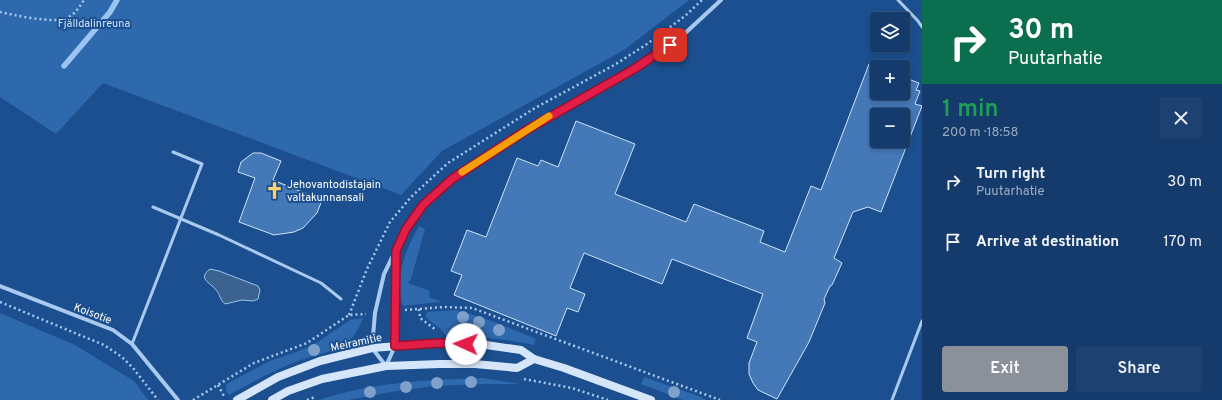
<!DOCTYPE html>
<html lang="en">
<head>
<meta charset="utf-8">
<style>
  body { margin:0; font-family:Overpass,sans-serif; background:#1d4271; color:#f1f3f6; height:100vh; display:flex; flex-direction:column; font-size:15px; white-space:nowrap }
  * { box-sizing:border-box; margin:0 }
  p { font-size:13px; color:#9dadc1 }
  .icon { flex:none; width:22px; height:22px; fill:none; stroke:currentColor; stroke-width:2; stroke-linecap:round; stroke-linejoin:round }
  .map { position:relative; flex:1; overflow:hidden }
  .side { display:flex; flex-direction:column; background:#143b6b; width:300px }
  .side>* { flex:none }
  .banner { background:#0b6e4f; color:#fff; overflow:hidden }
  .buttons { position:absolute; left:870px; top:12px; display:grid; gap:8px }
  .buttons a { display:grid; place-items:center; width:40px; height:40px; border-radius:4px; background:#143b6b; box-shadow:0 2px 6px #0003,0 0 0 1px #33557e; font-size:20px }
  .pin { position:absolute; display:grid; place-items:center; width:34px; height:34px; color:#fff; margin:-17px; border-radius:8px; box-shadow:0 2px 6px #0006 }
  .me { position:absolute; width:44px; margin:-22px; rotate:272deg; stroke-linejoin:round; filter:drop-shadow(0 0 3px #0008) }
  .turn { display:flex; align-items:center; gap:14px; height:84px; padding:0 20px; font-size:18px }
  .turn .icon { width:52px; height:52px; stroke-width:2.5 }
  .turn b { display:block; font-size:28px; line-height:34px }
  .round { display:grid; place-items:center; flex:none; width:42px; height:42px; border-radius:4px; background:#1d4271 }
  .overview { display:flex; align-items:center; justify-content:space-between; height:68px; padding:0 20px }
  h1 { font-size:24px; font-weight:600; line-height:30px; color:#1e9e55 }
  .cta { display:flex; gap:8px; margin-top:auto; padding:8px 20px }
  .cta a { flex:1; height:46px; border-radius:4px; background:#8c9099; color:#fff; font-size:16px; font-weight:600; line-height:46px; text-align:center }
  .cta a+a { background:#1d4271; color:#f1f3f6 }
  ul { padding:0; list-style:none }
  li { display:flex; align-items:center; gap:12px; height:60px; padding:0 20px }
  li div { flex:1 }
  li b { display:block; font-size:15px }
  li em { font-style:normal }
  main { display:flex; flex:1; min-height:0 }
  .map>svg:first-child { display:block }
  .green { fill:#2e69ad }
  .water { fill:#3c6290; stroke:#9cc4f0 }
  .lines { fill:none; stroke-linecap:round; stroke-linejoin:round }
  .stream { stroke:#9cc4f0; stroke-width:5.5 }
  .building { fill:#4478b7; stroke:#cfe3fa; fill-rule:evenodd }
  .path { stroke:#a9c9ee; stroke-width:2.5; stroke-dasharray:2 3; stroke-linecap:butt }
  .service { stroke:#a9c9ee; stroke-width:3 }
  .minor { stroke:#a9c9ee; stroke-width:4 }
  .secondary { stroke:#d6e6fa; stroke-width:8 }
  .tree { fill:#7ea0ca }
  .route-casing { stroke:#92132f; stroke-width:10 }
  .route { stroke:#e11d48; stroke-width:7 }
  .slow { stroke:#f59e0b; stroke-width:7 }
  .labels { text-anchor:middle; stroke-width:4; stroke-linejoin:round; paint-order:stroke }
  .park-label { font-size:11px; fill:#cfe3fa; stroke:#1b4f8f }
  .poi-label { font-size:11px; fill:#fff; stroke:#1b4f8f; text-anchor:start }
  .street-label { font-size:11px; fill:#fff; stroke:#1b4f8f }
</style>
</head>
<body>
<main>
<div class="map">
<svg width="922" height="400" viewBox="0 0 922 400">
  <rect width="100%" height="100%" fill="#1b4f8f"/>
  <path class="green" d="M0,0H689L624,50L442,151L401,195L103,83L56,134L0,97Z
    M419,226L425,229L411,279L408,283L430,291L429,297L440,301V302L403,306C394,277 405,251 419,226Z
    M456,310C484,317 510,328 536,339L534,345C505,339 475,336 445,335C441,326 431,324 425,316L427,312Z
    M0,313L75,345L134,381L148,400H0Z
    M363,318C359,328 355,337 346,343C335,352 311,356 298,361C274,370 251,383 229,395L226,391V385L230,382L270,361L299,351L318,342L350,320Z
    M644,377L701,397L706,400H683L641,384Z
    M483,378L520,384H483L433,386L391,392L349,400H319C371,382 428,380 483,378Z"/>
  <path class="water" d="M210,269L219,271L258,286L260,290L258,299L253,301L242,300L225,304C220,300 220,294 216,290C210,282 197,279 210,269Z"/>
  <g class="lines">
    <path class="stream" d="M64,66L110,12L117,0"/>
  </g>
  <path class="building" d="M869,64L878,67L877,93H903V77L919,83L916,90L920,91L915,104L922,106L881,212L868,207L853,212L834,258L842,263L832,285L830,286L824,299L825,303L809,342L777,399L758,390L753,383L749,374V363L757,342L747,338L763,294L672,259L662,284L584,253L570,288L585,294L578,312L567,308L556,336L454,295L462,275L451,271L467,230L486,237L517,158L538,166L541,160L558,167L576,121L635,144L615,194L686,222L694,204L764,231L760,242L785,252L811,186L821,190ZM877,115H903V141H877Z
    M253,153H261L281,161L273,180L322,200L317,213L303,228L294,232L274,235L239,222L255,178L238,172L241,162Z"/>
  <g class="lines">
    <path class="path" d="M0,12C14,15 54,24 66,18C75,15 79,7 84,0
      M0,302L104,345L122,357L133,368L158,400
      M419,309L420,318L436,330
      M405,310L444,307L472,308L720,400
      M349,315L367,269L390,222L411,197L448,163L535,108L616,64L647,44L685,16L702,0
      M524,379L572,388L608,400
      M218,385L225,398
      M193,400L254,363L307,343L349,315L366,314
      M307,400L315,397"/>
    <path class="service" d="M898,0L918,21L922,27
      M153,207L219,235L321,283L341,299
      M132,344L202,164L173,152
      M892,400L922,321"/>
    <path class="minor" d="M396,251L395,346L386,366L372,348L375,313L384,274L406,229L423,205L452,179L537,123L634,69L681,37L721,0
      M0,286L113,330L132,344L178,400"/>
    <path class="secondary" d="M237,400L278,377L320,361L372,348L439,343L479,344L521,350L534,359L564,368L651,400
      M272,400L288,391L322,379L386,366L440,364H475L517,368L534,359"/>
  </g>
  <g class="tree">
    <circle cx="463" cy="317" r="6"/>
    <circle cx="479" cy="322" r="6"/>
    <circle cx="499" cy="330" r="6"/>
    <circle cx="314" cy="350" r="6"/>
    <circle cx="471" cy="382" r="6"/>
    <circle cx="437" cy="383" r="6"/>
    <circle cx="406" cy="387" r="6"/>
    <circle cx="370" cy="392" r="6"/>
    <circle cx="674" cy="392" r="6"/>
  </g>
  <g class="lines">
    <defs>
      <path id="route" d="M466,344L439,343L395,346L396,251L406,229L423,205L452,179L525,131L634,69L670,45"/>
    </defs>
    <use href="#route" class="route-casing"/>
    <use href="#route" class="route"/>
    <path class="slow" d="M462,172L549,116"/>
  </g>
  <defs>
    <symbol id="church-bare" viewBox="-9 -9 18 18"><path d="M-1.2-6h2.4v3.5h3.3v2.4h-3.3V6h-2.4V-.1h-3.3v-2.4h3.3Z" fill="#ffd166" stroke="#1b4f8f" stroke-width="2.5" paint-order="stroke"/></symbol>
  </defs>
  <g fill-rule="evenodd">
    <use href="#church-bare" x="262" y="178" width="25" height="25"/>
  </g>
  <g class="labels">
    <g class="park-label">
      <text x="94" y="27">Fjälldalinreuna</text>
    </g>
    <g class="poi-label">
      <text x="287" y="188">Jehovantodistajain<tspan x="287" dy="13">valtakunnansali</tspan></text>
    </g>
    <g class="street-label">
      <text transform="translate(93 313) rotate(21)" y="4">Koisotie</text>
      <text transform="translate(356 342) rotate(-12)" y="4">Meiramitie</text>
    </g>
  </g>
</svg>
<div class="buttons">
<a><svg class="icon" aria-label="layers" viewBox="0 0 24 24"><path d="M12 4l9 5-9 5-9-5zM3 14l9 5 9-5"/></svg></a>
<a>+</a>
<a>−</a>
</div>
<div class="pin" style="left:670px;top:45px;background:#d93025"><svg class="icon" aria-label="arrive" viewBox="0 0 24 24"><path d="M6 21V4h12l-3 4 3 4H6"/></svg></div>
<svg class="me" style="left:466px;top:344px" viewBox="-20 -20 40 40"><circle r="19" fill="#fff"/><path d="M0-13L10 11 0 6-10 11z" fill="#e11d48"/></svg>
</div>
<section class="side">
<div class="banner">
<div class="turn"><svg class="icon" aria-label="right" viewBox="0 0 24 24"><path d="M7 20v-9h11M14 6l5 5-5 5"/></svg><div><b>30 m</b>Puutarhatie</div></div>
</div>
<div class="overview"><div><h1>1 min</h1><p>200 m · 18:58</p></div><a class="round"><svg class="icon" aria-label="close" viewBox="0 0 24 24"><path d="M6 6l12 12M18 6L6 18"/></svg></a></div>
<ul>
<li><svg class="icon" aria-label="right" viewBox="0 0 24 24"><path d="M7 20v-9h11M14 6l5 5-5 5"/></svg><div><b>Turn right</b><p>Puutarhatie</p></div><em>30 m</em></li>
<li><svg class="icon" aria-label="arrive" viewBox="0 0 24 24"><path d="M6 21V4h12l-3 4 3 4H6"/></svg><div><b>Arrive at destination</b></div><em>170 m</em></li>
</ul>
<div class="cta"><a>Exit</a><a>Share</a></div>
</section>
</main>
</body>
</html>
